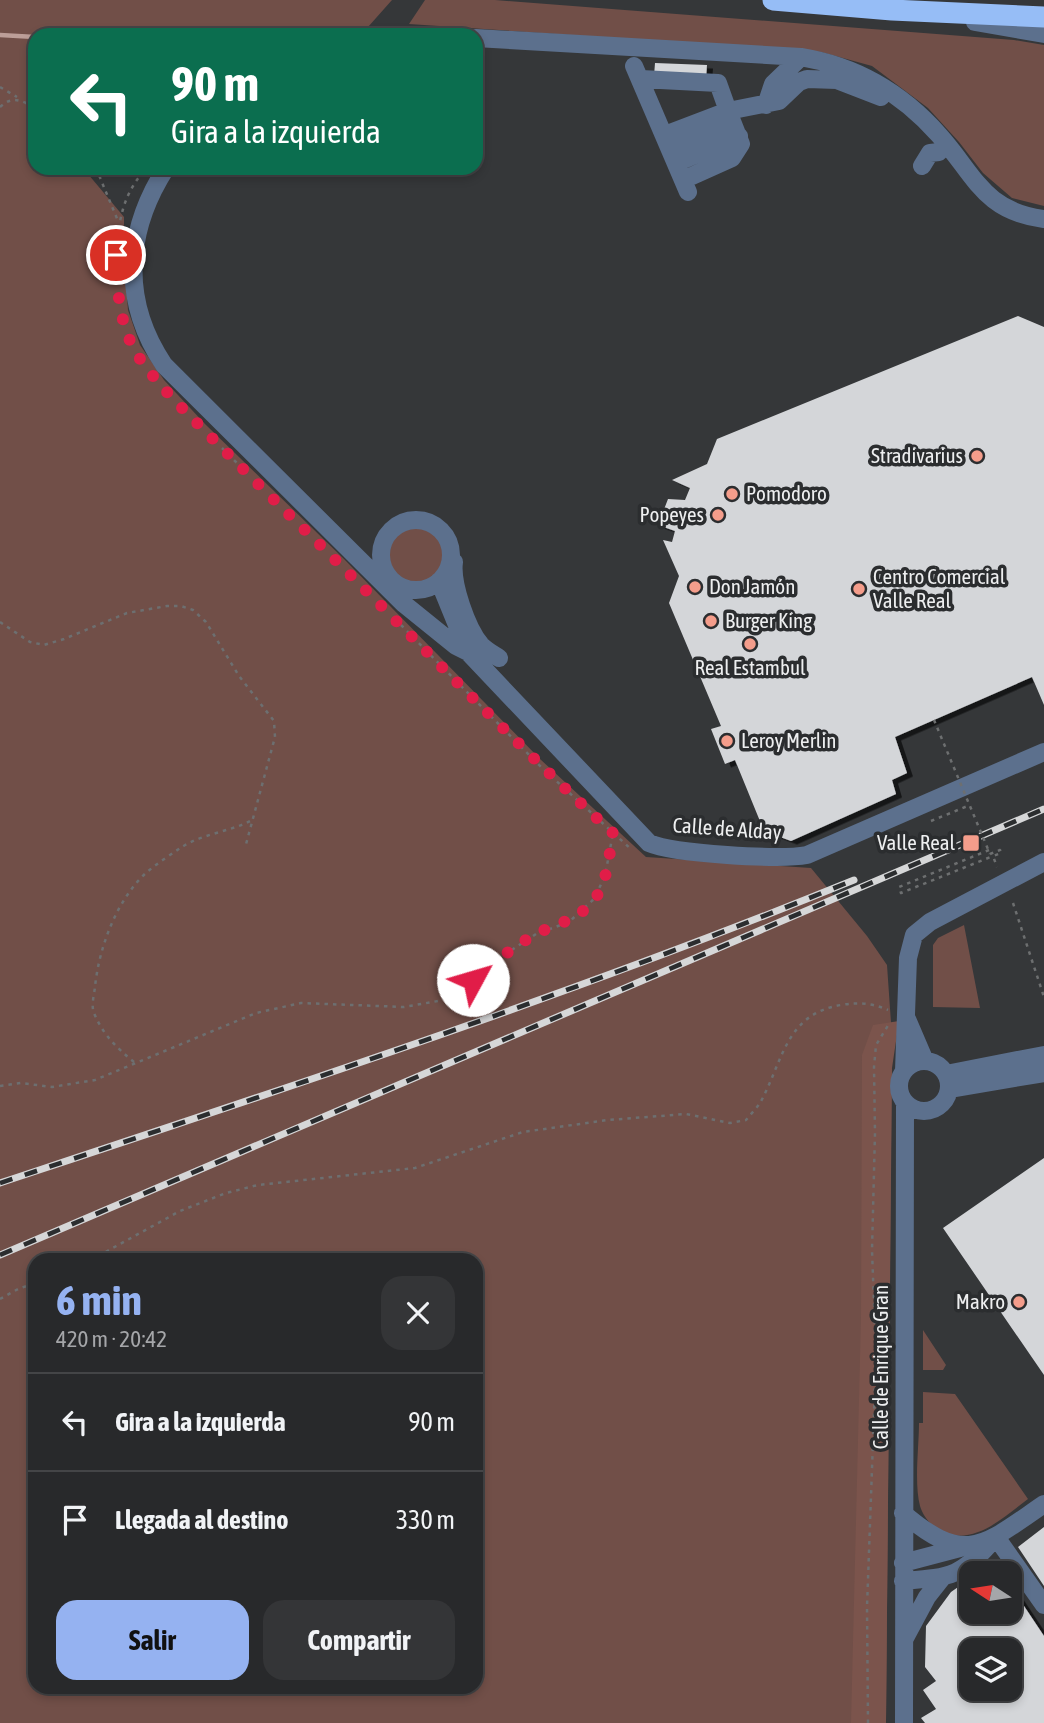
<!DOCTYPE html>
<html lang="es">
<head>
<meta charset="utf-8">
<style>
  body { margin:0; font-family:"Asap Condensed",sans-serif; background:#343537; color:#f1f3f6; height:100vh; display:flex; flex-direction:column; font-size:26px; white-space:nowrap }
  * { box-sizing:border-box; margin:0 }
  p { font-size:23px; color:#a5a6a9 }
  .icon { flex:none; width:38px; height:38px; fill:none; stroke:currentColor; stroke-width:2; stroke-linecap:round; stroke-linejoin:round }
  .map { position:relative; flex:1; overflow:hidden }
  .drawer { position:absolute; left:28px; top:1253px; width:455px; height:441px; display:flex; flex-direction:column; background:#28292b; border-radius:21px; box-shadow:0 4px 10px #0003,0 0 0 2px #444547 }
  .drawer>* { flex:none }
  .banner { position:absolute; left:28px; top:28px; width:455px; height:147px; border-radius:21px; box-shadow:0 4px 10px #0003,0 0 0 2px #444547; background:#0b6e4f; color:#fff; overflow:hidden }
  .needle { width:46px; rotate:282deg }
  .controls { position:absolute; left:959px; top:1561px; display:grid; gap:14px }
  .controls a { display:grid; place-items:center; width:63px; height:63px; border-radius:14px; background:#28292b; box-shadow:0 4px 10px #0003,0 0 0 2px #444547; font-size:35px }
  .pin { position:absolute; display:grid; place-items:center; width:60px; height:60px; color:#fff; margin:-30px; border:4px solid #fff; border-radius:50%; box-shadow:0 2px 7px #0007 }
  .me { position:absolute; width:77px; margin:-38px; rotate:51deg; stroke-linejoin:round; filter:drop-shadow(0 0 5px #0008) }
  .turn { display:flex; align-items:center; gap:24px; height:147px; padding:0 28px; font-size:32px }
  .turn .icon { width:91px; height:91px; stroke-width:2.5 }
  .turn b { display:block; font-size:49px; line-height:60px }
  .round { display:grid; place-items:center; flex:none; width:74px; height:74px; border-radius:21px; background:#343537 }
  .headline { display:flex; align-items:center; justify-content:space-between; height:119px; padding:0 28px }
  h1 { font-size:42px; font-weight:700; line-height:52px; color:#95b2f1 }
  .action { display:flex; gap:14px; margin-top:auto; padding:14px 28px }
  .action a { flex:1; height:80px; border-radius:21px; background:#95b2f1; color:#111; font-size:28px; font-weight:700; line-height:80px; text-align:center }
  .action a+a { background:#343537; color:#f1f3f6 }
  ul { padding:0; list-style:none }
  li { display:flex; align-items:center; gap:21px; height:98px; padding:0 28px; border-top:2px solid #444547 }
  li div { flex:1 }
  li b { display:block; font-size:26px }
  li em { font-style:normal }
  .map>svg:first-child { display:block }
  .green { fill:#714f48; fill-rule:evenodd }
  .forest { fill:#7b544c }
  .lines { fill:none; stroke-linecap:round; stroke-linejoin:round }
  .stream { stroke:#bc9e98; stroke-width:4.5 }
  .building { fill:#d4d6d9; fill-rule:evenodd; filter:url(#shadow) }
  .path { stroke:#6d6f70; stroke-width:2.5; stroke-dasharray:3.5 5; stroke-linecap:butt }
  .minor { stroke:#5c708d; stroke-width:18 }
  .highway { stroke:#96bdf6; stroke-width:21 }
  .rail-casing { stroke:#d6d7d8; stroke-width:7 }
  .rail { stroke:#2b2d2f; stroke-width:4.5; stroke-dasharray:13; stroke-linecap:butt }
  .path-bridge { stroke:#6d6f70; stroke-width:2.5; stroke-dasharray:3.5 5; stroke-linecap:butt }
  .route { stroke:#e11d48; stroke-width:12; stroke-dasharray:0 21.6 }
  .poi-dot { fill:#f49d8b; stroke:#2b2d2f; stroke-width:2.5 }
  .labels { text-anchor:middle; stroke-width:7; stroke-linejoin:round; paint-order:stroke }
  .poi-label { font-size:21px; fill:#eeeff0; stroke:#2b2d2f; text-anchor:start }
  .street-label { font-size:21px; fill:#eeeff0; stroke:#2b2d2f }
</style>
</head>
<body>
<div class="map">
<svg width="1044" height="1723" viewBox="0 0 1044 1723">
  <defs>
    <filter id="shadow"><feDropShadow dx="6" dy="3.5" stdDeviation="0" flood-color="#0009"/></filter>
  </defs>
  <rect width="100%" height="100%" fill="#353739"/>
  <path class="green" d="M0,0H392L368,27L340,35H35V168H83L124,217V260L128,310L140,345L164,380L205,424L344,559L540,759L646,857L811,868L867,936L887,965L892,1037L886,1723H0ZM35,1260H476V1687H35Z
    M425,0H495L1014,40L1044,45V206L1012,198L983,173L959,142L928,108L872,66L821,52L409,24Z
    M387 553a29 29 0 1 1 58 0a29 29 0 1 1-58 0Z
    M964,925L980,1008L933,1007V945L938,938Z
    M923,1330L946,1365L943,1370H923Z
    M923,1392L955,1394L1028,1499C1003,1518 973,1547 940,1531C931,1526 923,1516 920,1506C914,1483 919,1447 919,1423H923Z"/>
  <path class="forest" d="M899,1021L892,1068L886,1723H851L861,1318L862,1055L873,1025Z"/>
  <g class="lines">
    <path class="stream" d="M0,35L35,37"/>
  </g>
  <path class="building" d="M655,63L707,65L706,78L654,76Z
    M1018,316L1044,327V705L1032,677L895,737L907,773L892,780L896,794L791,841L764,831L735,760L725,764L711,729L721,726L669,603L679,576L663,540L672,542L675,531L658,525L668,499L685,500L690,488L672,480L707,464L717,439Z
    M1044,1158V1375L943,1228Z
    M1044,1527V1586L1018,1547Z
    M994,1562L1002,1573H978Z
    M971,1578V1612H1010V1585L1044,1636V1723H925L921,1718L936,1709L923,1690L936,1681L925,1667L926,1626L951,1592ZM971,1650H1010V1689H971Z"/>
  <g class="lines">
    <path class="path" d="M0,87L17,97
      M0,107C13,95 21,101 35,107
      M96,168L118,221
      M97,168L126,173L137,168
      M117,254C118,223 122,197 143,172
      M222,448L247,473
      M0,622L30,642L44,645L64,639L127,613L167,606H181L193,610L206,622L239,676L274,721L275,737L245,848
      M401,625L541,767L632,850
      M931,821L970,805
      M989,850L899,887L901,893L993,856
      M990,854L1000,850L1001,853L993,856L997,867
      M1013,903L1044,997
      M134,1062C117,1048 103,1035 94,1013C91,1006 94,995 95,987C99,947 117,899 147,872C158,863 171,854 182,847C204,833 230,832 252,820
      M0,1086L21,1083L52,1087L95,1080L256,1013L301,1003L404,1007L438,1001L473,980L504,955L536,934L569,922L594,899L605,876L613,833
      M91,1260L180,1211L226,1193L258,1185L415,1168L523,1132L608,1120L686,1114L730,1123L746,1120C750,1115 756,1109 760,1103C783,1062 785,1014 841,1005C858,1002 872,1003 888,1010
      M0,1299L18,1289L35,1283
      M868,1723L867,1607L876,1358L872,1250L875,1133L874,1067L876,1045L889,1024"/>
    <path class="minor" d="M975,22L1044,34
      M476,38L801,57C856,66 902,93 939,135C975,175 983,211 1044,219
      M634,66L688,192
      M641,79L718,83L728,111L665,135
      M766,105L773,84L801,57
      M670,147L723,126
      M676,163L739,136
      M922,166L930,153L939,152
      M166,168C125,232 121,301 164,365L404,604L456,646L468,652L649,843C674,854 780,860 807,855L1044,752
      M683,180L732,158L741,144L728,111L779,101L799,82L807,79L837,80L881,97
      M381 555a35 35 0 1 1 70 0a35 35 0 1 1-70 0Z
      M454,562C451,583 467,629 481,645C486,650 493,654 499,658
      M439,581L468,652
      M907,1019L925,1061
      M899 1086a25 25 0 1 1 50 0a25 25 0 1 1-50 0Z
      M904,1071L908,958L914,935L930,922L1044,862
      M946,1074L1044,1055
      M949,1089L1044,1073
      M903,1513C966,1567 984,1545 1044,1504
      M996,1537L1044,1605
      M903,1563L960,1548
      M903,1581C951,1577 961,1577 994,1539
      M905,1638L927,1597L942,1578
      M904,1723L905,1102"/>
    <path class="highway" d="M773,0L892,10L1044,17"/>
    <defs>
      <path id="rail" d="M0,1183C287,1088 574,994 854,880
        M0,1255L1044,809"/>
    </defs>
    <use href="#rail" class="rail-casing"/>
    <use href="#rail" class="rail"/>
    <path class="path-bridge" d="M934,720L990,854"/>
  </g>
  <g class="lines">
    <path class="route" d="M116,255C117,288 119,323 136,353C155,382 182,408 206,432C241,467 276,502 311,536C412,635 509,738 613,833C609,854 608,882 594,900C576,922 556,923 534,935C512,948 492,964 473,980"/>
  </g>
  <g class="poi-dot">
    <circle cx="977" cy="456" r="7"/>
    <circle cx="732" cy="494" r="7"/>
    <circle cx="718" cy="515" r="7"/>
    <circle cx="695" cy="587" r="7"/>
    <circle cx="859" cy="589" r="7"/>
    <circle cx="711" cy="621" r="7"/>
    <circle cx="750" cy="644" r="7"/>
    <circle cx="727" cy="741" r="7"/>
    <rect x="962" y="834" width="18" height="18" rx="3.5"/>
    <circle cx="1019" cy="1302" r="7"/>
  </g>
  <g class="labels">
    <g class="poi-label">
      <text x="963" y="463" text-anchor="end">Stradivarius</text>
      <text x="746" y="501">Pomodoro</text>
      <text x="704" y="522" text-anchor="end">Popeyes</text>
      <text x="873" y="584">Centro Comercial<tspan x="873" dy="24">Valle Real</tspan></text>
      <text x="709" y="594">Don Jamón</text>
      <text x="725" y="628">Burger King</text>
      <text x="750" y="675" text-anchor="middle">Real Estambul</text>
      <text x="741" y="748">Leroy Merlin</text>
      <text x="955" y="850" text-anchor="end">Valle Real</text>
      <text x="1005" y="1309" text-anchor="end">Makro</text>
    </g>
    <g class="street-label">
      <text transform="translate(727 829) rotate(4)" y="7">Calle de Alday</text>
      <text transform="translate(881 1367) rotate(-90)" y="7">Calle de Enrique Gran</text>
    </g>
  </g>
</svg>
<div class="controls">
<a><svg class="needle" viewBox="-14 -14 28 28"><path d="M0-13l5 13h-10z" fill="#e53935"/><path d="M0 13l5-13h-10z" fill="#a5a6a9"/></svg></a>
<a><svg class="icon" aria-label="layers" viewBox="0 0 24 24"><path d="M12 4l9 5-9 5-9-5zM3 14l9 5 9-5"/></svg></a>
</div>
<div class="pin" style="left:116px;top:255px;background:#d93025"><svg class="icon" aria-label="arrive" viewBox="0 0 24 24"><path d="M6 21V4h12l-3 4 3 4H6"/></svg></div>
<svg class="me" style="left:473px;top:980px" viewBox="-20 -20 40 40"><circle r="19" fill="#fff"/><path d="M0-13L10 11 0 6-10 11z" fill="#e11d48"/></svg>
<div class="banner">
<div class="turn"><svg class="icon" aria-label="left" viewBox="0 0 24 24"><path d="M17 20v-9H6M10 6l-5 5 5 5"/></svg><div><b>90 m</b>Gira a la izquierda</div></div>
</div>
<section class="drawer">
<div class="headline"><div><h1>6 min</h1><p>420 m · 20:42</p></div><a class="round"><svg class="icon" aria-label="close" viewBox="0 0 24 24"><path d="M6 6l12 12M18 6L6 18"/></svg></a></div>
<ul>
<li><svg class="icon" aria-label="left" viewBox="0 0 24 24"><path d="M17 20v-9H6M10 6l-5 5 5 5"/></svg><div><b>Gira a la izquierda</b></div><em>90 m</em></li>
<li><svg class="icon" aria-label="arrive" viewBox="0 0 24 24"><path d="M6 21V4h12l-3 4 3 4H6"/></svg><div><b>Llegada al destino</b></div><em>330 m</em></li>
</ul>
<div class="action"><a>Salir</a><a>Compartir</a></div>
</section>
</div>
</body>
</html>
